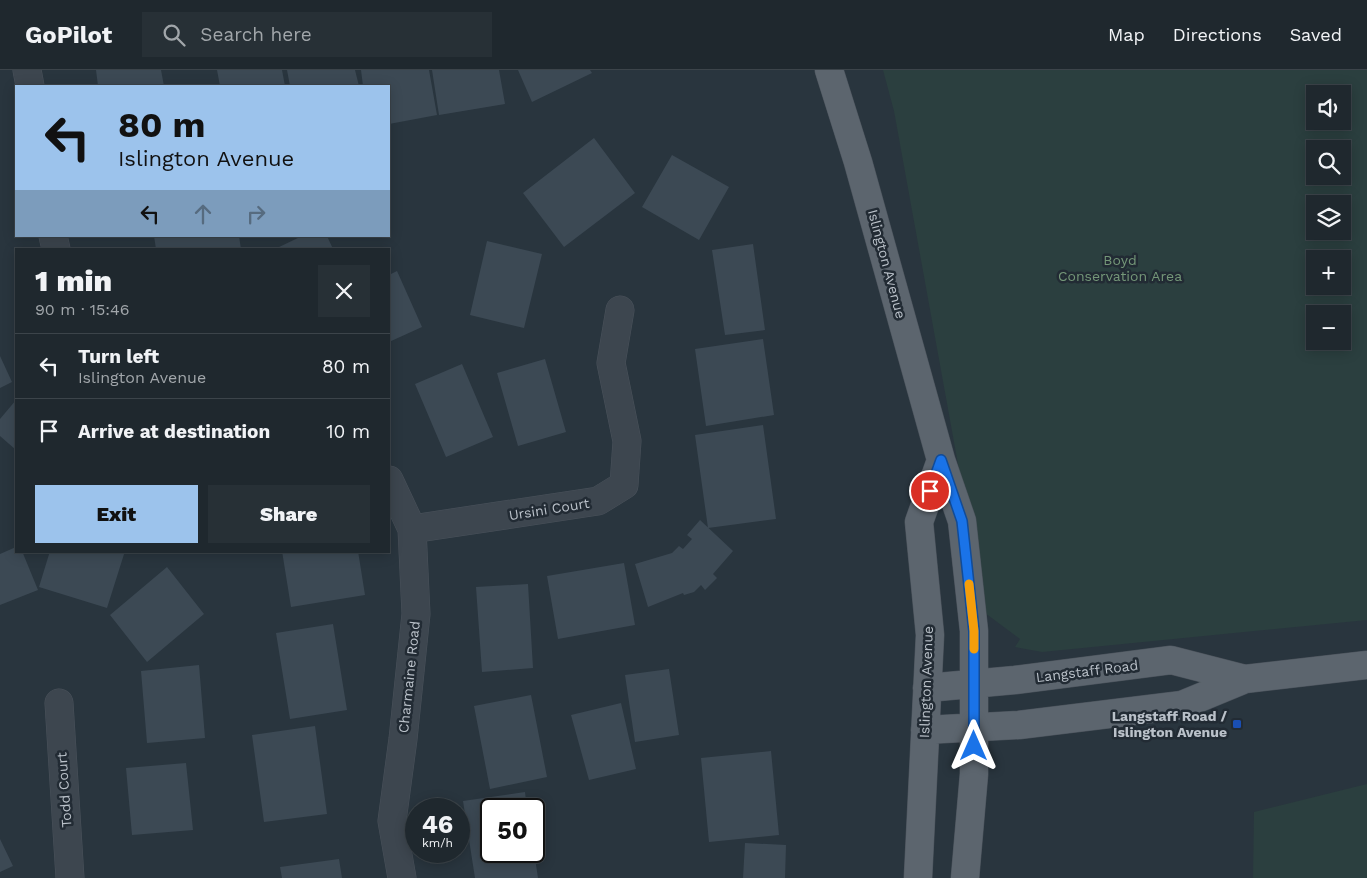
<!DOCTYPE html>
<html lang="en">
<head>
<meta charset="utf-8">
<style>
  body { margin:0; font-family:"Work Sans",sans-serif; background:#273036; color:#f1f3f6; height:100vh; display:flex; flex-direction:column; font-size:19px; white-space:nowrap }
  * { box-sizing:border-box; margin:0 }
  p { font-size:16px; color:#a1a6aa }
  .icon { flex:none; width:28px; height:28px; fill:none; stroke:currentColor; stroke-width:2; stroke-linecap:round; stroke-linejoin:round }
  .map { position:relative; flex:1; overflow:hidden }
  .side { position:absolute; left:15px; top:178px; width:375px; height:305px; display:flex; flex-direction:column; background:#1f282e; border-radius:0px; box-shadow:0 2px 12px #0003,0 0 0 1px #3c444a }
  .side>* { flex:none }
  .guide { position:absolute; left:15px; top:15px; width:375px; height:152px; border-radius:0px; box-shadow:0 2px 12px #0003,0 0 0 1px #3c444a; background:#9cc3ec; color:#111; overflow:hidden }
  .controls { position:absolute; left:1306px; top:15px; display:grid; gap:10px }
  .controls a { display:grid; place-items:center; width:45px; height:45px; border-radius:0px; background:#1f282e; box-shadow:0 2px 12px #0003,0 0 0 1px #3c444a; font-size:25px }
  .speed { position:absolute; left:405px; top:728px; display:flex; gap:10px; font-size:25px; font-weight:700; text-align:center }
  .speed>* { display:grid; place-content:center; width:65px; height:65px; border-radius:50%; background:#1f282e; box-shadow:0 2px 12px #0003,0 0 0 1px #3c444a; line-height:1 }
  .speed small { font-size:12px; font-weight:400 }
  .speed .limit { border:2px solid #111; border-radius:8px; background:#fff; color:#111 }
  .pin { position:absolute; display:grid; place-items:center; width:42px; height:42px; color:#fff; margin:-21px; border:2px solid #fff; border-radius:50%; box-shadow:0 1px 5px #0007 }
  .me { position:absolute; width:55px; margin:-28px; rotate:0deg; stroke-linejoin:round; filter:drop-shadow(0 0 4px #0008) }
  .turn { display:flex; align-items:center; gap:18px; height:105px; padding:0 20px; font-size:22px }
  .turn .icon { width:65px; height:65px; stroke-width:2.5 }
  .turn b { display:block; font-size:35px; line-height:42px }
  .lanes { display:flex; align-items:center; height:48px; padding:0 20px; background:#0003; justify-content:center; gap:25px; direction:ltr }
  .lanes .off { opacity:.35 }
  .round { display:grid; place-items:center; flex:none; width:52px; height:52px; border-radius:0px; background:#273036 }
  .headline { display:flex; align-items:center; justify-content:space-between; height:85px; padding:0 20px }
  h1 { font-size:30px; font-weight:800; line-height:38px }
  .primary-button { display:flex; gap:10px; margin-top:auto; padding:10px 20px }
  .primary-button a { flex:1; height:58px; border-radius:0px; background:#9cc3ec; color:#111; font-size:20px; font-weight:800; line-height:58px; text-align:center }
  .primary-button a+a { background:#273036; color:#f1f3f6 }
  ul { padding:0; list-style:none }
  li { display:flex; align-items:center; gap:15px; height:65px; padding:0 20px; border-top:1px solid #3c444a }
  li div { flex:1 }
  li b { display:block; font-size:19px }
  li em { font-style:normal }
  header { display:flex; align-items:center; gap:30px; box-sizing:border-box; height:70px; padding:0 25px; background:#1f282e; border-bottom:1px solid #3c444a }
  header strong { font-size:24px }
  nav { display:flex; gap:28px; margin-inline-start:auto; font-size:18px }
  .search { width:350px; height:45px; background:#273036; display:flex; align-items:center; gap:12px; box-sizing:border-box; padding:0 18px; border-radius:0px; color:#a1a6aa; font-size:19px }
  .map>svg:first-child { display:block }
  .green { fill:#2b3f3f; fill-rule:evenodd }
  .building { fill:#3c4954 }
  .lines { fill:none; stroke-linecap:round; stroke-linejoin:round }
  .minor-casing { stroke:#4a525b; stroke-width:29 }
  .major-casing { stroke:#4a525b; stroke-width:29 }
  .minor { stroke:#3d464f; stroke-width:28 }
  .major { stroke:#5c656e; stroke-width:28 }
  .route-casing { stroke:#114b97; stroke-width:12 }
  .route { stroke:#1a73e8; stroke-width:9 }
  .slow { stroke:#f59e0b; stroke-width:9 }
  .transit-dot { fill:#1a4fb4; stroke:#222b34; stroke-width:2 }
  .labels { text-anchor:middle; stroke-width:5; stroke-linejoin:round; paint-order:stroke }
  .park-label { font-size:14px; fill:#749778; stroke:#222b34 }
  .street-label { font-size:14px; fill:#bac1c9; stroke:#222b34 }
  .poi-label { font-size:14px; font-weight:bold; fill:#bac1c9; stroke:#222b34; text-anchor:end }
</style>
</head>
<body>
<header>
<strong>GoPilot</strong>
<div class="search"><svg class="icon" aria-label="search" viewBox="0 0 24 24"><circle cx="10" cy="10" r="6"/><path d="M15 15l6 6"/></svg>Search here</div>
<nav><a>Map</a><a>Directions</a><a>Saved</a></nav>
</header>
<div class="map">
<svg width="1367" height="808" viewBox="0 0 1367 808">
  <rect width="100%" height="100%" fill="#29353e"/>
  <path class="green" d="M883,0H1367V550L1042,582L1015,577L1020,569L985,543L894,41ZM1315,24H1342V51H1315ZM1315,79H1342V106H1315ZM1315,134H1342V161H1315ZM1315,189H1342V216H1315ZM1315,244H1342V271H1315Z
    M1367,714V808H1253L1254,742Z"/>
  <path class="building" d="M96,0H161L164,16H98Z
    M217,0H282L285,16H220Z
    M287,0H355L359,16H290Z
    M361,0H429L437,45L389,54V16H363Z
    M432,0H499L505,34L439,45Z
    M518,0H590L592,3L532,32Z
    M594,68L635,123L564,177L523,123Z
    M672,85L729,117L699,170L642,137Z
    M154,166H239L241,179H156Z
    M302,166H327L333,179H275Z
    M487,171L542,184L524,258L470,245Z
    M753,174L765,260L725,265L712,180Z
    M397,201L422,257L389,272V205Z
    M763,269L774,345L706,356L695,279Z
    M0,286L12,312L0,318Z
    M545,289L566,362L518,376L497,303Z
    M462,294L493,367L446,387L415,314Z
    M16,330V380L0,366V349Z
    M763,355L776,449L708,458L695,365Z
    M700,450L733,481L713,504L717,508L705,520L701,515L694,522L684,525L683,523L648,537L635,494L672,483L679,476L683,479L692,469L687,465Z
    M16,477V481H22L38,520L0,535V484Z
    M50,481H125L107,538L39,517Z
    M282,481H358L365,525L291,537Z
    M624,493L635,555L558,569L547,506Z
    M167,497L204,544L147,592L110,545Z
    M528,514L533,598L482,602L476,517Z
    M333,554L347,640L290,649L276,563Z
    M199,595L205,668L147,673L141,601Z
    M669,599L679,665L635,672L625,605Z
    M531,625L547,707L490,719L474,636Z
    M621,633L636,699L589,710L571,645Z
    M315,656L327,744L264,752L252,665Z
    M771,681L779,765L709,772L701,688Z
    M186,693L193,760L132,765L126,698Z
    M525,722L527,739H491V781H534L538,808H475L463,731Z
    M0,769L13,796L0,802Z
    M745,773L786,775L785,808H743Z
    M339,789L342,808H282L280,797Z"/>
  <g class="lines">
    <defs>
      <path id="minor" d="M27,0L30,16
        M53,166L56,179
        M389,410L412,459L416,544L403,669L392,751L402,808
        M412,459L598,431L624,415L627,371L611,293L620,240
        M59,633L70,808"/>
      <path id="major" d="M829,0L858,92L941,390L962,451L974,561V704L965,808
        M927,618L1015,610L1171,590L1245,609
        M925,660L1019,655L1182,635L1245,609L1367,595
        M918,808L930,565L919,452L941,390"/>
    </defs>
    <use href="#minor" class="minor-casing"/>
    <use href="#major" class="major-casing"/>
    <use href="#minor" class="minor"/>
    <use href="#major" class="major"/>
  </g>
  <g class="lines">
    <defs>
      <path id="route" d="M930,421L941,390L962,451L974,561V676"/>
    </defs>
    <use href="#route" class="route-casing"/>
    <use href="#route" class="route"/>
    <path class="slow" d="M969,514L974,561V579"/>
  </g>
  <rect class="transit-dot" x="1232" y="649" width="10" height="10" rx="2.5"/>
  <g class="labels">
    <g class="park-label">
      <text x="1120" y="195">Boyd<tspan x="1120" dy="16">Conservation Area</tspan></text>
    </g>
    <g class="street-label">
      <text transform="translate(887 194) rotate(75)" y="5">Islington Avenue</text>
      <text transform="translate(549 439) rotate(-9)" y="5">Ursini Court</text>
      <text transform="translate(1087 601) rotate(-7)" y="5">Langstaff Road</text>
      <text transform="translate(409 607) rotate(-84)" y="5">Charmaine Road</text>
      <text transform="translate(926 612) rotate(-88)" y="5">Islington Avenue</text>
      <text transform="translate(64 720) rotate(-94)" y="5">Todd Court</text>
    </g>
    <g class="poi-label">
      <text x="1227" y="651">Langstaff Road /<tspan x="1227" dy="16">Islington Avenue</tspan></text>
    </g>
  </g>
</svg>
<div class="controls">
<a><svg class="icon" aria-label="sound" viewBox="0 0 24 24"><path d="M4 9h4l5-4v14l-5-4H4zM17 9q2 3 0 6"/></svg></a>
<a><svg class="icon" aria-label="search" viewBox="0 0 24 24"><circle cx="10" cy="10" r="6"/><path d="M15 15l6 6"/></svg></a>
<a><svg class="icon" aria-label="layers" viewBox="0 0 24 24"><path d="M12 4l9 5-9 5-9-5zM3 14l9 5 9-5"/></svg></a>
<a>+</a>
<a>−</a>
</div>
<div class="speed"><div>46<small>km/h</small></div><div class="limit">50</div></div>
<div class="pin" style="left:930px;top:421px;background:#d93025"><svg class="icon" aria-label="arrive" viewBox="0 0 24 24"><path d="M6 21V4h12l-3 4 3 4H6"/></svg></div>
<svg class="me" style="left:974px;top:676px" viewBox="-20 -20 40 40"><path d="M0-17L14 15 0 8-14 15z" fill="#1a73e8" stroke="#fff" stroke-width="4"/></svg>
<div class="guide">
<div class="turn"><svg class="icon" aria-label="left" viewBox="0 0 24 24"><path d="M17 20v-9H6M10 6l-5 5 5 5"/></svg><div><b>80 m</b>Islington Avenue</div></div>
<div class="lanes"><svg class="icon" aria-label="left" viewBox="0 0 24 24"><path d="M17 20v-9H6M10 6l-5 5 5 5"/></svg><svg class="icon off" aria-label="ahead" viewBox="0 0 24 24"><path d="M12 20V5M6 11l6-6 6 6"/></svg><svg class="icon off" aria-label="right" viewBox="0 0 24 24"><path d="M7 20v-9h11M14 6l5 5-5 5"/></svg></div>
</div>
<section class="side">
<div class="headline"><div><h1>1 min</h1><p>90 m · 15:46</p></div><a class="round"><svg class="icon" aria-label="close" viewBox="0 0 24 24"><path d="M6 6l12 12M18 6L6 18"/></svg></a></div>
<ul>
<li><svg class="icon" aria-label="left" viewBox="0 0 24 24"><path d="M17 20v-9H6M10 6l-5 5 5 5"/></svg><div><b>Turn left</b><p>Islington Avenue</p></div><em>80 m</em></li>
<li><svg class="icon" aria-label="arrive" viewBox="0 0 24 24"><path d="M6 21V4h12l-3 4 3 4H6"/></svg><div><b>Arrive at destination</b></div><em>10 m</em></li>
</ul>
<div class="primary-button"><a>Exit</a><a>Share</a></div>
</section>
</div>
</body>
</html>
